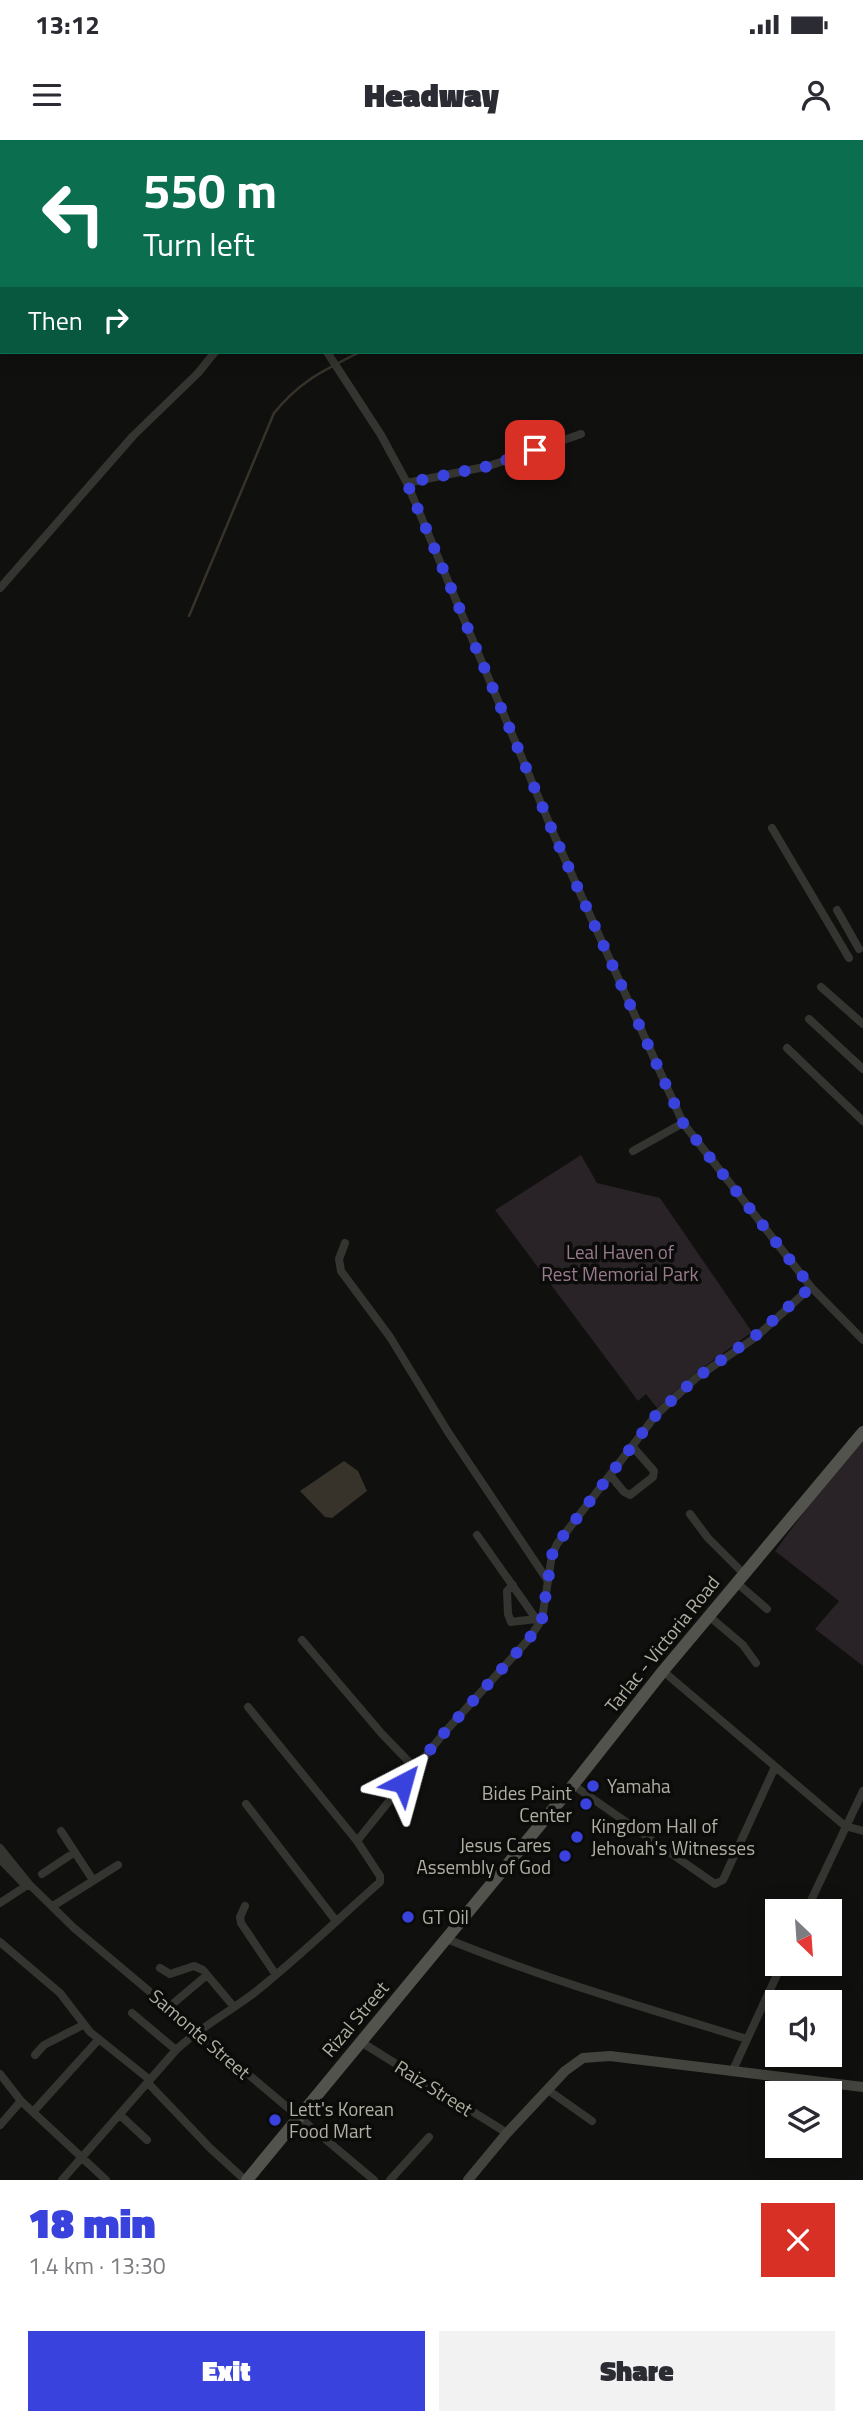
<!DOCTYPE html>
<html lang="en">
<head>
<meta charset="utf-8">
<style>
  body { margin:0; font-family:"Titillium Web",sans-serif; background:#f2f2f3; color:#2b2b33; height:100vh; display:flex; flex-direction:column; font-size:26px; white-space:nowrap }
  * { box-sizing:border-box; margin:0 }
  p { font-size:23px; color:#7c7c81 }
  .icon { flex:none; width:38px; height:38px; fill:none; stroke:currentColor; stroke-width:2; stroke-linecap:round; stroke-linejoin:round }
  .map { position:relative; height:2040px; overflow:hidden }
  .drawer { display:flex; flex-direction:column; background:#fff; flex:1 }
  .drawer>* { flex:none }
  .banner { position:absolute; left:0px; top:0px; width:864px; height:214px; box-shadow:0 4px 18px #0003; background:#0b6e4f; color:#fff; overflow:hidden }
  .needle { width:46px; rotate:155deg }
  .tools { position:absolute; left:765px; top:1759px; display:grid; gap:14px }
  .tools a { display:grid; place-items:center; width:77px; height:77px; border-radius:0px; background:#fff; box-shadow:0 4px 18px #0003; font-size:35px }
  .pin { position:absolute; display:grid; place-items:center; width:60px; height:60px; color:#fff; margin:-30px; border-radius:14px; box-shadow:0 4px 10px #0006 }
  .me { position:absolute; width:77px; margin:-38px; rotate:39deg; stroke-linejoin:round; filter:drop-shadow(0 0 5px #0008) }
  .turn { display:flex; align-items:center; gap:24px; height:147px; padding:0 28px; font-size:32px }
  .turn .icon { width:91px; height:91px; stroke-width:2.5 }
  .turn b { display:block; font-size:49px; line-height:60px }
  .then { display:flex; align-items:center; height:66px; padding:0 28px; background:#0003; gap:14px; font-size:26px }
  .round { display:grid; place-items:center; flex:none; width:74px; height:74px; border-radius:0px; background:#f2f2f3 }
  .summary { display:flex; align-items:center; justify-content:space-between; height:119px; padding:0 28px }
  h1 { font-size:42px; font-weight:800; line-height:52px; color:#3a42dd }
  .primary-button { display:flex; gap:14px; margin-top:auto; padding:14px 28px }
  .primary-button a { flex:1; height:80px; border-radius:0px; background:#3a42dd; color:#fff; font-size:28px; font-weight:800; line-height:80px; text-align:center }
  .primary-button a+a { background:#f2f2f3; color:#2b2b33 }
  .status { display:flex; justify-content:space-between; align-items:center; height:49px; padding:0 35px; background:#fff; direction:ltr }
  .status svg { height:19px; fill:currentColor }
  header { display:flex; justify-content:space-between; align-items:center; height:91px; padding:0 28px; background:#fff; font-size:32px; font-weight:800 }
  .map>svg:first-child { display:block }
  .green { fill:#292226 }
  .water { fill:#37332a }
  .lines { fill:none; stroke-linecap:round; stroke-linejoin:round }
  .stream { stroke:#37332a; stroke-width:2.5 }
  .minor { stroke:#343530; stroke-width:8 }
  .secondary { stroke:#44443f; stroke-width:10 }
  .primary { stroke:#53534d; stroke-width:12 }
  .route { stroke:#3a42dd; stroke-width:12; stroke-dasharray:0 21.6 }
  .poi-dot { fill:#3a42dd; stroke:#0b0b0a; stroke-width:2.5 }
  .labels { text-anchor:middle; stroke-width:7; stroke-linejoin:round; paint-order:stroke }
  .park-label { font-size:19px; fill:#997a8e; stroke:#0b0b0a }
  .street-label { font-size:19px; fill:#b0afa1; stroke:#0b0b0a }
  .poi-label { font-size:19px; fill:#b0afa1; stroke:#0b0b0a; text-anchor:start }
</style>
</head>
<body>
<div class="status"><b>13:12</b><svg viewBox="0 0 49 12"><path d="M0 12V9h3v3zM5 12V6h3v6zM10 12V3h3v9zM15 12V0h3v12zM26 1h20v11H26zM47 4h2v5h-2z"/></svg></div>
<header><svg class="icon" aria-label="menu" viewBox="0 0 24 24"><path d="M4 6h16M4 12h16M4 18h16"/></svg>Headway<svg class="icon" aria-label="person" viewBox="0 0 24 24"><circle cx="12" cy="8" r="4"/><path d="M4 21q1-7 8-7t8 7"/></svg></header>
<div class="map">
<svg width="863" height="2040" viewBox="0 0 863 2040">
  <rect width="100%" height="100%" fill="#10100f"/>
  <path class="green" d="M581,1015L597,1043L660,1058L752,1192L693,1235L657,1268L646,1254L638,1261L495,1070Z
    M863,1301V1526L815,1489L839,1461L775,1411L810,1364Z"/>
  <path class="water" d="M344,1321L358,1331L367,1351L332,1378L325,1377L300,1351Z"/>
  <g class="lines">
    <path class="stream" d="M526,2L527,0
      M189,476L274,273C301,240 323,231 360,212"/>
    <path class="minor" d="M171,0L172,2
      M307,0V1
      M326,2L327,0
      M513,2L514,0
      M327,212L381,295L407,343L555,697L683,983L811,1147L863,1200
      M407,343L489,326L581,294
      M0,448L133,296L198,233L215,212
      M772,688L849,818
      M837,770L859,809
      M821,847L863,884
      M809,879L863,929
      M787,908L863,981
      M633,1011L683,983
      M345,1103L339,1119L341,1131L390,1197L448,1292L548,1441
      M610,1335L624,1352L630,1355L653,1337L654,1331L632,1306
      M690,1374L708,1398L744,1434
      M477,1395L539,1483
      M737,1443L767,1469
      M513,1445L507,1451L508,1474L511,1482L536,1479
      M709,1476L743,1505L756,1523
      M302,1500L382,1594L415,1628
      M663,1531L845,1686L863,1691
      M248,1567L357,1701
      M573,1645L715,1744L723,1740L775,1627
      M246,1664L336,1781
      M61,1691L93,1740
      M0,1708L29,1744L74,1788L374,2040
      M0,1719L22,1742
      M42,1734L75,1712
      M0,1763L29,1744
      M53,1766L118,1725
      M245,1766L240,1777L241,1783L276,1835
      M806,1771L863,1651
      M447,1799C545,1839 646,1868 747,1899
      M0,1802L60,1853L90,1892L150,1940
      M160,1828L170,1834L194,1826L203,1830L234,1867
      M169,1867L207,1835
      M132,1873L176,1910
      M361,1902L507,1993
      M35,1915L44,1905L83,1885
      M732,1932L782,1824
      M0,1934L21,1961L106,2040
      M148,1943L210,2008L245,2040
      M548,1950L592,1981
      M33,1972L99,1899
      M120,1975L147,2000
      M0,1985L21,1961
      M62,2040L176,1910C199,1888 228,1873 254,1853C298,1818 338,1779 380,1742V1736L357,1701L444,1593L529,1499L542,1479L552,1415L557,1404L656,1275L696,1238L756,1197L811,1147
      M390,2040L429,1997"/>
    <path class="secondary" d="M468,2040L507,1993L565,1931L583,1918L610,1916L863,1947"/>
    <path class="primary" d="M247,2040L573,1645L663,1531L863,1292"/>
  </g>
  <g class="lines">
    <path class="route" d="M403,1643L444,1593L529,1499L539,1483L542,1479L552,1415L557,1404L656,1275L696,1238L755,1196L811,1147L683,983L555,697L407,343L489,326L535,310"/>
  </g>
  <g class="poi-dot">
    <circle cx="593" cy="1646" r="7"/>
    <circle cx="586" cy="1664" r="7"/>
    <circle cx="577" cy="1697" r="7"/>
    <circle cx="565" cy="1716" r="7"/>
    <circle cx="408" cy="1777" r="7"/>
    <circle cx="275" cy="1980" r="7"/>
  </g>
  <g class="labels">
    <g class="park-label">
      <text x="620" y="1119">Leal Haven of<tspan x="620" dy="22">Rest Memorial Park</tspan></text>
    </g>
    <g class="street-label">
      <text transform="translate(662 1504) rotate(-51)" y="7">Tarlac - Victoria Road</text>
      <text transform="translate(355 1879) rotate(-50)" y="7">Rizal Street</text>
      <text transform="translate(200 1894) rotate(41)" y="7">Samonte Street</text>
      <text transform="translate(434 1948) rotate(32)" y="7">Raiz Street</text>
    </g>
    <g class="poi-label">
      <text x="607" y="1653">Yamaha</text>
      <text x="572" y="1660" text-anchor="end">Bides Paint<tspan x="572" dy="22">Center</tspan></text>
      <text x="591" y="1693">Kingdom Hall of<tspan x="591" dy="22">Jehovah's Witnesses</tspan></text>
      <text x="551" y="1712" text-anchor="end">Jesus Cares<tspan x="551" dy="22">Assembly of God</tspan></text>
      <text x="422" y="1784">GT Oil</text>
      <text x="289" y="1976">Lett's Korean<tspan x="289" dy="22">Food Mart</tspan></text>
    </g>
  </g>
</svg>
<div class="tools">
<a><svg class="needle" viewBox="-14 -14 28 28"><path d="M0-13l5 13h-10z" fill="#e53935"/><path d="M0 13l5-13h-10z" fill="#7c7c81"/></svg></a>
<a><svg class="icon" aria-label="sound" viewBox="0 0 24 24"><path d="M4 9h4l5-4v14l-5-4H4zM17 9q2 3 0 6"/></svg></a>
<a><svg class="icon" aria-label="layers" viewBox="0 0 24 24"><path d="M12 4l9 5-9 5-9-5zM3 14l9 5 9-5"/></svg></a>
</div>
<div class="pin" style="left:535px;top:310px;background:#d93025"><svg class="icon" aria-label="arrive" viewBox="0 0 24 24"><path d="M6 21V4h12l-3 4 3 4H6"/></svg></div>
<svg class="me" style="left:403px;top:1643px" viewBox="-20 -20 40 40"><path d="M0-17L14 15 0 8-14 15z" fill="#3a42dd" stroke="#fff" stroke-width="4"/></svg>
<div class="banner">
<div class="turn"><svg class="icon" aria-label="left" viewBox="0 0 24 24"><path d="M17 20v-9H6M10 6l-5 5 5 5"/></svg><div><b>550 m</b>Turn left</div></div>
<div class="then">Then<svg class="icon" aria-label="right" viewBox="0 0 24 24"><path d="M7 20v-9h11M14 6l5 5-5 5"/></svg></div>
</div>
</div>
<section class="drawer">
<div class="summary"><div><h1>18 min</h1><p>1.4 km · 13:30</p></div><a class="round" style="background:#d93025;color:#fff"><svg class="icon" aria-label="close" viewBox="0 0 24 24"><path d="M6 6l12 12M18 6L6 18"/></svg></a></div>
<div class="primary-button"><a>Exit</a><a>Share</a></div>
</section>
</body>
</html>
